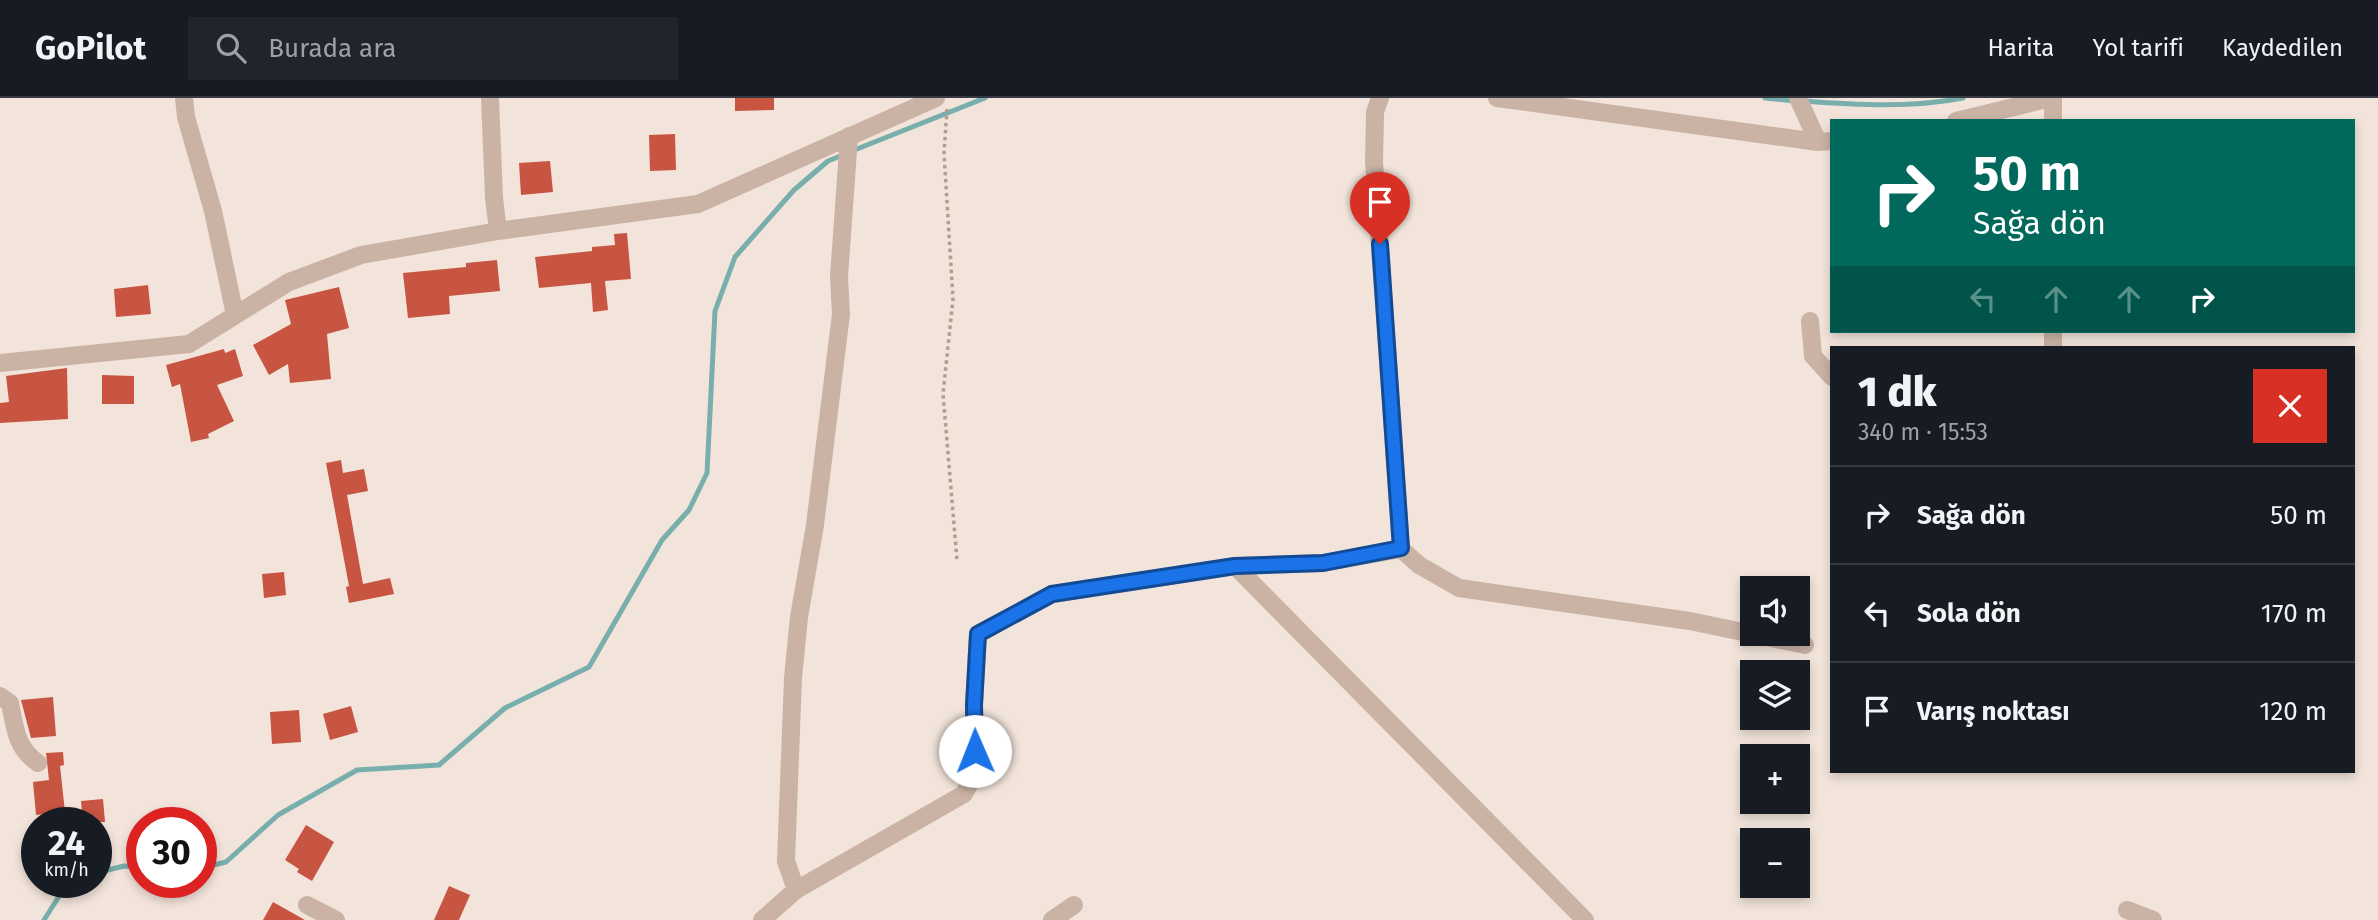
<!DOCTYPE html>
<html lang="tr">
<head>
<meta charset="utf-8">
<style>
  body { margin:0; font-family:"Fira Sans",sans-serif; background:#20242c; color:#f1f3f6; height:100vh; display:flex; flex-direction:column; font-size:26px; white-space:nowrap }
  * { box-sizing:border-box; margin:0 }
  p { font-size:23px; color:#9ea1a6 }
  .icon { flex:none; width:38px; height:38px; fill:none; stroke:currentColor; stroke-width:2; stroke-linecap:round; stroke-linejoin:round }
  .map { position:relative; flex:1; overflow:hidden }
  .panel { position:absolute; left:1830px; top:248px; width:525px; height:427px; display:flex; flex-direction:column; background:#171b24; border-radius:0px; box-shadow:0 4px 10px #0003 }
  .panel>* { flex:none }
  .top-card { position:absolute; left:1830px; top:21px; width:525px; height:214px; border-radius:0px; box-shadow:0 4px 10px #0003; background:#00695c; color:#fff; overflow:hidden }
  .fabs { position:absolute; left:1740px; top:478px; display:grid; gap:14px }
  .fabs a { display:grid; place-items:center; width:70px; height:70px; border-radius:0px; background:#171b24; box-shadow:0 4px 10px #0003; font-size:35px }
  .speed { position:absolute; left:21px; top:709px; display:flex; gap:14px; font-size:35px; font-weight:700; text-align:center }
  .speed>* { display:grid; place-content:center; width:91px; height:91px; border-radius:50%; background:#171b24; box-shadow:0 4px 10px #0003; line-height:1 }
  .speed small { font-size:18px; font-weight:400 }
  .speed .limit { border:10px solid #d22; background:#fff; color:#111 }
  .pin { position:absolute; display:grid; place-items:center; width:60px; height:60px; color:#fff; margin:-72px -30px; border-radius:50% 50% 50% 0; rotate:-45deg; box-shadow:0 0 7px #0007 }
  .pin .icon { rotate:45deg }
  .me { position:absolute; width:77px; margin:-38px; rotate:359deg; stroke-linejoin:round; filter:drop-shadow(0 0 5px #0008) }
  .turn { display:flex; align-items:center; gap:24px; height:147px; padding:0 28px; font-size:32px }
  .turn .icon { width:91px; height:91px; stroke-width:2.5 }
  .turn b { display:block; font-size:49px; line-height:60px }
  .lanes { display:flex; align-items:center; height:66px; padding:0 28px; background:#0003; justify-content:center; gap:35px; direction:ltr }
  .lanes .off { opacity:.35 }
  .round { display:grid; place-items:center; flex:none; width:74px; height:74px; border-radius:0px; background:#20242c }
  .overview { display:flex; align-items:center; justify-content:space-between; height:119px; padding:0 28px }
  h1 { font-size:42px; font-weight:800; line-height:52px }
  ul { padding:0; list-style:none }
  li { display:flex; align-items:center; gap:21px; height:98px; padding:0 28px; border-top:2px solid #363941 }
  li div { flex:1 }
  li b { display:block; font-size:26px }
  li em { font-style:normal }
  header { display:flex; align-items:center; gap:42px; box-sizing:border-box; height:98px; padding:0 35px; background:#171b24; border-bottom:2px solid #363941 }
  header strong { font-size:33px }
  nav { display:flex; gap:38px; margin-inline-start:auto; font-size:24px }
  .search { width:490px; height:63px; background:#20242c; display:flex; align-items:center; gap:18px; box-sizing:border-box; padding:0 24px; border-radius:0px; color:#9ea1a6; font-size:26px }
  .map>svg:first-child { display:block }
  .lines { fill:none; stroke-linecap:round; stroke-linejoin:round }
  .stream { stroke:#78afac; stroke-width:5 }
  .building { fill:#c85442 }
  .path { stroke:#b69c90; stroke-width:3.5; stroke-dasharray:3.5 3.5; stroke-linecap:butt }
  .minor { stroke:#cab2a5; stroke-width:18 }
  .route-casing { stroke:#114b97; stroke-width:18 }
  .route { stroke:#1a73e8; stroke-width:12 }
</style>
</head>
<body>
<header>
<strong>GoPilot</strong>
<div class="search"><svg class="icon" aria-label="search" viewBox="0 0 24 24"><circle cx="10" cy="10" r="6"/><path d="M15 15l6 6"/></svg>Burada ara</div>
<nav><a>Harita</a><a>Yol tarifi</a><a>Kaydedilen</a></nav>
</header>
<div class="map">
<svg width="2378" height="822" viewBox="0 0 2378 822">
  <rect width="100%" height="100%" fill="#f2e4da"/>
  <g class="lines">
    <path class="stream" d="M1765,0L1795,3
      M1805,3C1856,7 1912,10 1963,0
      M852,53L985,0
      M201,770L226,764L278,717L357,672L439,667L505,610L589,569L662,442L689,412L707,375L715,213L735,159L794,92L828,63L843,57
      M96,775L124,768L142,769
      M44,822L68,784"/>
  </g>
  <path class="building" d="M735,0H774V12L735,13Z
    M675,36L676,72L650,73L649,37Z
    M550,63L553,94L521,97L519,65Z
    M627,135L631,181L605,183L608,212L593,214L591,185L539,190L535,159L592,153V149L615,147L614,136Z
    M497,162L500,193L449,198L450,216L408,220L403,175L466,169V165Z
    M148,187L151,216L116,219L114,191Z
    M339,189L349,230L327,236L331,281L290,285L288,266L269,277L253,247L291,226L285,202Z
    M224,251L225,255L235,251L243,278L217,287L234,323L208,336L209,340L191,344L180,286L172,289L166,267Z
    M67,270L68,321L0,325V305L9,304L6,278Z
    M102,277L134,278V306H102Z
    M341,362L343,375L364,371L368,393L347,397L363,486L390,480L394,496L349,505L346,489L349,488L326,365Z
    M284,474L286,497L264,500L262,476Z
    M53,599L56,638L31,640L21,602Z
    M351,608L358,634L330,642L323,616Z
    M299,612L301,644L272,646L270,614Z
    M63,654L64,667L60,668L65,714L36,717L33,684L49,682L46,655Z
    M103,701L105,724H83L81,703Z
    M306,727L334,744L312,783L297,774L299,771L285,762Z
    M449,788L470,797L459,822H434Z
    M273,804L305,822H263Z"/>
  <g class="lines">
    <path class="path" d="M947,11L944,55L953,201L943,296L957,462"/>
    <path class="minor" d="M184,0L186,19L213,113L235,217
      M490,0L494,100L498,133
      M1497,0L1818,44
      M1798,0L1818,44L1832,43
      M2053,0V23
      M1956,23L2051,0
      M1810,223L1813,258L1832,279
      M2053,250V233
      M0,265L189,246L289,184L361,157L498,133L698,106L936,0
      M1401,451L1419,467L1459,490L1690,523L1805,547
      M1235,468L1585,822
      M0,598L10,605C15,630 16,650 38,665
      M796,792L786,763L793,580L799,519L815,427L841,216L839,179L849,38
      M307,807L336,822
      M2127,812L2153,822
      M762,822L796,792L964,696L975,676L974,607L978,536L1052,496L1235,468L1323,465L1401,451L1374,63L1375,14L1380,0
      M1052,822L1074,807"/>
  </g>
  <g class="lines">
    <defs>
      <path id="route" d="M975,653L974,607L978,536L1052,496L1235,468L1323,465L1401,450L1380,146"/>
    </defs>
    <use href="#route" class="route-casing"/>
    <use href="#route" class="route"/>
  </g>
</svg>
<div class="fabs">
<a><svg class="icon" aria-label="sound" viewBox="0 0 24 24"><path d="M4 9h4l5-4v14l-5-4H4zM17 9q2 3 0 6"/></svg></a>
<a><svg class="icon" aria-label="layers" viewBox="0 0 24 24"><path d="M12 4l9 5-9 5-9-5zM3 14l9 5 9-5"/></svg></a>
<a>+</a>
<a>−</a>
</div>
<div class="speed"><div>24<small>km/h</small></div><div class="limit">30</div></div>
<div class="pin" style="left:1380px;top:146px;background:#d93025"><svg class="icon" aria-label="arrive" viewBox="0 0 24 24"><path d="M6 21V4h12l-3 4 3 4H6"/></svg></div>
<svg class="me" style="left:975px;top:653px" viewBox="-20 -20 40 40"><circle r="19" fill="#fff"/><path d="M0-13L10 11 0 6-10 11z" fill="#1a73e8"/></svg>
<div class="top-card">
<div class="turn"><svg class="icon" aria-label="right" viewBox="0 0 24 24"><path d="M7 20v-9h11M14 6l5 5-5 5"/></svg><div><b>50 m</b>Sağa dön</div></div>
<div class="lanes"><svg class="icon off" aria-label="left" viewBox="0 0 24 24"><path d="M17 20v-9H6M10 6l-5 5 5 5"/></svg><svg class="icon off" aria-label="ahead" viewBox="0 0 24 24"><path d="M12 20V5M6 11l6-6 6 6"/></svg><svg class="icon off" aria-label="ahead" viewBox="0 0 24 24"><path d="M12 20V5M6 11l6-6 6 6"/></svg><svg class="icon" aria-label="right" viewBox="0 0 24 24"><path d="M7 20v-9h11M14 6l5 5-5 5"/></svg></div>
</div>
<section class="panel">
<div class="overview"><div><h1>1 dk</h1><p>340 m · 15:53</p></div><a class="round" style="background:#d93025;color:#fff"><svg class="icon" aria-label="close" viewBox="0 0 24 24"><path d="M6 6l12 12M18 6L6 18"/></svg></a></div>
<ul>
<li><svg class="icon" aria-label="right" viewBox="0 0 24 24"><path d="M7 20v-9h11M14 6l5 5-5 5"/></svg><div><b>Sağa dön</b></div><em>50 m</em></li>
<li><svg class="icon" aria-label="left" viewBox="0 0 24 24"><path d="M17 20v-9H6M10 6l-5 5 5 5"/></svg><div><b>Sola dön</b></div><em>170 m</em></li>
<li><svg class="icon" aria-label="arrive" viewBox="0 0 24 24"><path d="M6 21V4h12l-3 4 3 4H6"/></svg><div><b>Varış noktası</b></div><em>120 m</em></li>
</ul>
</section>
</div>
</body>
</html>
